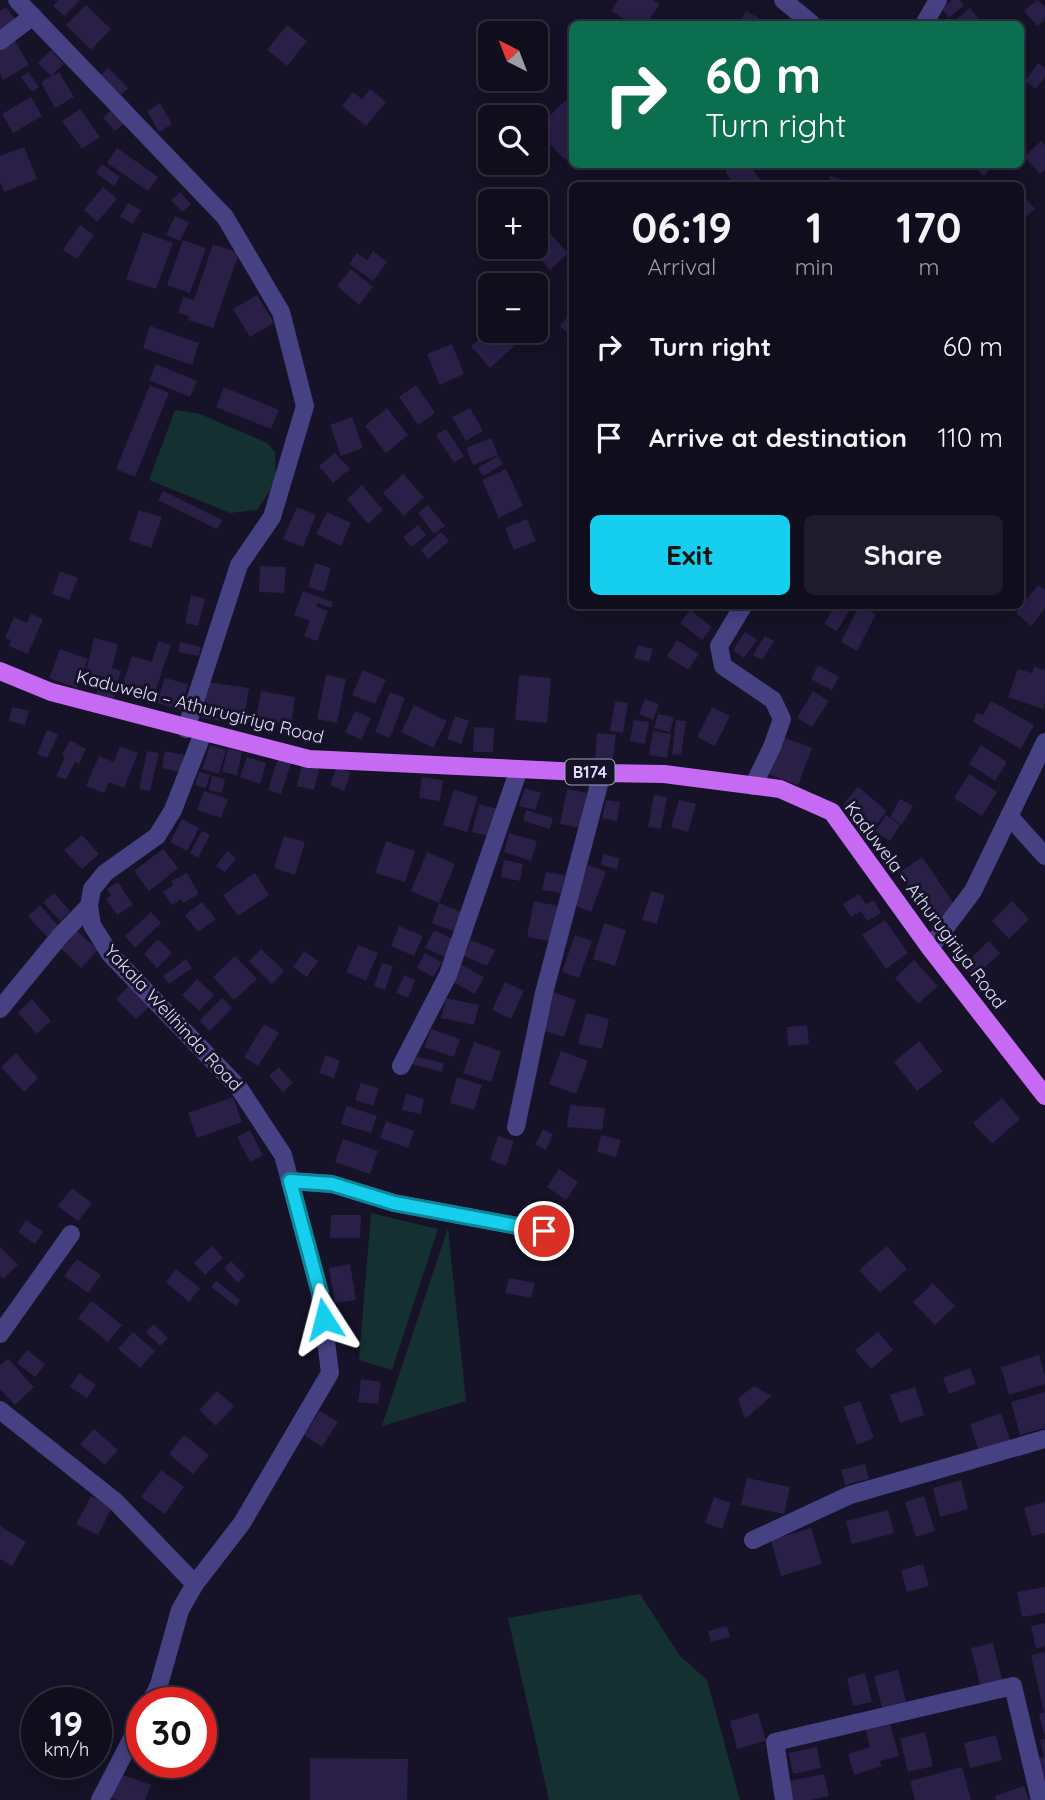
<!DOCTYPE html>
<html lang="en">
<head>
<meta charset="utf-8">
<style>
  body { margin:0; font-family:Quicksand,sans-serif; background:#1e1c2a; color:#f1f3f6; height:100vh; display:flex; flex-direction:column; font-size:26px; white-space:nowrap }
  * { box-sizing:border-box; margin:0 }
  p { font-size:23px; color:#9c9ca4 }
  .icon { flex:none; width:38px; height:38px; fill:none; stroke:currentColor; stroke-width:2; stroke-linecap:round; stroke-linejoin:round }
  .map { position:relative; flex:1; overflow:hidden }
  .panel { position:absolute; left:569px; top:182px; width:455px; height:427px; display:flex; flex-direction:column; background:#100e1d; border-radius:10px; box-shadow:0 4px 18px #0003,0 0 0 2px #302e3b }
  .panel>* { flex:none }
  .hud { position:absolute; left:569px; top:21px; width:455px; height:147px; border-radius:10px; box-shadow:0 4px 18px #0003,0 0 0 2px #302e3b; background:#0b6e4f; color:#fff; overflow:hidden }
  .needle { width:46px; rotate:318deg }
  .fabs { position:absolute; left:478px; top:21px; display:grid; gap:14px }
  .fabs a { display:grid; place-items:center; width:70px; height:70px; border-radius:10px; background:#100e1d; box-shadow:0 4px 18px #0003,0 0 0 2px #302e3b; font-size:35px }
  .speed { position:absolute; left:21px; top:1687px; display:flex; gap:14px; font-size:35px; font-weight:700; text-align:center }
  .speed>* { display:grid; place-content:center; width:91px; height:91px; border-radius:50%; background:#100e1d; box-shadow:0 4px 18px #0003,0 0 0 2px #302e3b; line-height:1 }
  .speed small { font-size:18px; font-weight:400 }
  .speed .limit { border:10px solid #d22; background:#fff; color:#111 }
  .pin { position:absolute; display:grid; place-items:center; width:60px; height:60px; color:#fff; margin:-30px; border:4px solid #fff; border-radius:50%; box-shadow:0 2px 7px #0007 }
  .me { position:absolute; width:77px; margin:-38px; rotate:351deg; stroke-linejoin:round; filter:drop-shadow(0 0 5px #0008) }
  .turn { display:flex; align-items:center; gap:24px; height:147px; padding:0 21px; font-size:32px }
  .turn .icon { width:91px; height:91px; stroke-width:2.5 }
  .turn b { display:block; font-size:49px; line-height:60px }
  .eta { display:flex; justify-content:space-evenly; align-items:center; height:119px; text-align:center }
  .eta b { font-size:42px; font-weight:700; line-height:49px }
  .action { display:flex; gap:14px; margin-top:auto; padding:14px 21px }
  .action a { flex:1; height:80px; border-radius:10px; background:#16ceed; color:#111; font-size:28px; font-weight:700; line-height:80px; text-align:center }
  .action a+a { background:#1e1c2a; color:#f1f3f6 }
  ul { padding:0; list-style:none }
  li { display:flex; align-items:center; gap:21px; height:91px; padding:0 21px }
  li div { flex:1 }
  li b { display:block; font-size:26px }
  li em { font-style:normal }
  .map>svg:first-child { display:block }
  .green { fill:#153031 }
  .building { fill:#291f47 }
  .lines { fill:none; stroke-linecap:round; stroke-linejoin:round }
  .minor { stroke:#464182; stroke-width:18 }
  .major { stroke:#c66af4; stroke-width:18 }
  .route-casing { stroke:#0e869a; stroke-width:18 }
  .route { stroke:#16ceed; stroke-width:12 }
  .labels { text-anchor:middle; stroke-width:6; stroke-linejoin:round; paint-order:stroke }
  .shield { fill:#161227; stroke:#a39fbc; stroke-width:2 }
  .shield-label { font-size:16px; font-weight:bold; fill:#e0dbfc }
  .street-label { font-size:18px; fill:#e0dbfc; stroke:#161227 }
</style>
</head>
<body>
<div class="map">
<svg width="1045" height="1800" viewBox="0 0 1045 1800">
  <rect width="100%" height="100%" fill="#161227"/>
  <path class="green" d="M175,410L200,414L267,443L275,452L276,481L257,510L230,513L149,480Z
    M371,1213L438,1229L392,1370L359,1360Z
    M448,1228L466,1401L382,1426Z
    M640,1594L680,1656L707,1680L740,1800H549L508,1618Z"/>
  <path class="building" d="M58,0H80L64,16L53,6Z
    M618,0H653L660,4L646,24H632L611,11Z
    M952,0H960L964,5L949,18L942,9Z
    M1037,0L1045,7V19L1037,26L1024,11Z
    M86,5L111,29L91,50L66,25Z
    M6,7L15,19L0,30V11Z
    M970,8L981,22L978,24H950Z
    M746,11L759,18L756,24H739Z
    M287,25L307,41L287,66L267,50Z
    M15,41L29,65L3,80L0,74V50Z
    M51,50L64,64L51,76L38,63Z
    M1038,63L1045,68V77L1036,89L1025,81Z
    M108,68L128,88L119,97L99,77Z
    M28,72L39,87L32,92L21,77Z
    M59,72L74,97L55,108L41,82Z
    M370,89L386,102L366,126L342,106L353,92L362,99Z
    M31,97L42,116L13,133L2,114Z
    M566,100L572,107V153L565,160L536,129Z
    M160,103L172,124L159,132L147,111Z
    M80,109L100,137L82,149L62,121Z
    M111,110L124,124L115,131L103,118Z
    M1041,141L1045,145V169L1040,174L1024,157Z
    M24,147L37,179L4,192L0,182V156Z
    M117,148L158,177L148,191L107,163Z
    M102,164L120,177L114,186L96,173Z
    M734,164H748L761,180L754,186H736L725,172Z
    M970,164H993L984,176Z
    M830,176L851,182L850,186H827Z
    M103,187L117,199L97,222L84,210Z
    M180,192L191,204L182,212L171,200Z
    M1020,192L1035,209L1020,222Z
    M128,203L141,210L133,224L120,217Z
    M175,216L189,222L180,241L166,235Z
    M80,225L94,235L77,259L63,250Z
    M542,225L568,253L550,270L529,247H536V231Z
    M143,232L173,243L156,289L126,279Z
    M183,240L206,248L190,293L167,285Z
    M213,244L239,253L213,328L188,320L189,316L178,313L183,297L194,300Z
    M373,251L387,262L373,281L349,264L357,253L367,260Z
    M351,269L373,287L359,305L337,286Z
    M492,281L498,285H490V310L477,301Z
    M257,295L274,323L250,337L233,309Z
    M572,311V336L560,326Z
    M150,326L199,343L192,365L143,348Z
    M490,329V331H510L519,342L490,368L471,346Z
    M452,344L464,374L440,385L427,354Z
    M156,364L197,381L190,397L149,380Z
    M150,385L169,393L135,477L116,469Z
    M416,385L435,413L418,425L399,397Z
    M224,387L279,410L271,429L216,407Z
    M387,408L408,435L386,453L365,426Z
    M470,408L483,431L466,441L452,417Z
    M352,417L363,448L341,456L330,425Z
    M446,429L464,456L454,463L436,435Z
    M491,438L498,455L473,465L466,448Z
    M335,453L350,469L333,483L319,466Z
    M498,456L503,464L483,476L478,468Z
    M506,469L523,506L499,518L482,480Z
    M403,474L424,497L404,516L383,493Z
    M362,485L383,510L368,524L347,499Z
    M163,491L222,520L217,529L158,500Z
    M428,505L445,526L434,534L418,513Z
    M297,507L316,515L303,547L283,539Z
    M139,510L162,517L151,548L129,540Z
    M327,512L351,523L341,546L316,534Z
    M527,519L536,541L514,550L505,528Z
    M418,525L426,535L411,547L403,537Z
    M441,532L449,541L428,559L421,550Z
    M315,563L331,568L324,592L308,587Z
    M260,566L286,567L284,593L259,592Z
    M60,571L78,578L69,600L52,594Z
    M1038,585L1045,590V608L1031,626L1016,613Z
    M303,591L333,602L331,608L317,603L316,606L328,611L317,641L304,636L310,621L294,615Z
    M191,595L205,599L198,626L185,623Z
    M835,606H852L837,631L824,624Z
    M859,606L876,614L857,651L841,642Z
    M690,610L712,627L702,640L680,623Z
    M31,614L43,619L28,654L9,646L11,640L5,638L14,617L27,623Z
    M745,632L757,640L744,658L733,650Z
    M765,636L774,641L762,660L753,655Z
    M94,638L118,644L112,668L121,671L114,699L96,695L100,680L85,676Z
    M677,640L699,654L688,670L667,656Z
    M158,641L171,645L153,698L121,689L132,656L152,662Z
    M180,642L201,647L199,656L178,652Z
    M638,645L653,649L649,662L634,658Z
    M60,649L88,659L77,688L49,678Z
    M818,665L839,677L832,690L811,679Z
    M1034,667L1045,670V703L1043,709L1008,697L1018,669L1032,673Z
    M363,670L386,680L375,704L352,695Z
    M326,675L346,679L337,723L317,719Z
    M519,675L551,678L547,723L515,720Z
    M165,678L188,684L181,710L157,703Z
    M208,682L249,688L243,725L202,718Z
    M261,691L295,697L291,725L256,719Z
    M813,691L829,701L812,727L797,718Z
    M390,692L405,698L390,738L375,732Z
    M645,699L659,704L653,720L639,714Z
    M615,701L628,703L623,733L610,731Z
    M991,701L1034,725L1021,749L973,722L977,713L983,715Z
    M414,705L447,721L433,748L401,732Z
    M12,707L29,711L25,725L9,721Z
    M712,707L730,716L715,746L697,737Z
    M355,711L371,718L361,740L345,732Z
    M658,714L674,717L670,732L654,728Z
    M455,716L469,721L461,744L447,739Z
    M634,720L649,722L645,744L630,741Z
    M676,720L686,721L681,755L672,754Z
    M474,727L494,728L493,752H473Z
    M47,730L58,735L47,758L37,754Z
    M653,731L671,734L667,758L649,755Z
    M597,733L616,735L613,759L595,758Z
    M783,737L812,748L798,785L768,774Z
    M70,740L86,749L79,764L75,762L66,780L56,776L65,757L62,755Z
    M210,745L226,750L219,774L202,769Z
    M981,745L1007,762L995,781L969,764Z
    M120,746L138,753L124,788L109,782L104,793L86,786L99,756L114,762Z
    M228,748L242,752L237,775L222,772Z
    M147,751L159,753L150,791L139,789Z
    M165,751L184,755L180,772L162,768Z
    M247,757L266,763L260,784L240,777Z
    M278,758L291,763L281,794L268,790Z
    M302,764L319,769L314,790L297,786Z
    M337,767L351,773L344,791L330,785Z
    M199,772L210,775L206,788L195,785Z
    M969,774L997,792L982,816L954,798Z
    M212,776L225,779L222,793L209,790Z
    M422,777L443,780L440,801L419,798Z
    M858,787L887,811L871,831L842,806Z
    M525,788L541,793L535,810L519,806Z
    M567,789L587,793L580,828L560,824Z
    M454,790L478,797L467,832L443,825Z
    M204,791L228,799L221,818L197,810Z
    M654,795L667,797L661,829L648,827Z
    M900,799L913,806L902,825L890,817Z
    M606,800L620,802L617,821L602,818Z
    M679,800L696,804L688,832L671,827Z
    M479,804L498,809L492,837L472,832Z
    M526,810L553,818L550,829L523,821Z
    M886,815L900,825L890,841L875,831Z
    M182,819L199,828L187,851L170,842Z
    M202,831L210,835L198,858L190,853Z
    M509,833L537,841L531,861L504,852Z
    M82,835L99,854L82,869L64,850Z
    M284,836L305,842L295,875L274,868Z
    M386,841L415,851L405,882L375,873Z
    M163,849L178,868L149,891L134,871Z
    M227,851L236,858L225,872L216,866Z
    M427,852L455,864L439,903L411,891Z
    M603,854L620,858L617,869L601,865Z
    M922,857L957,908L934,924L899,873Z
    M504,860L523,864L520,881L501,877Z
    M588,865L606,872L591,912L573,905Z
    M546,872L565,875L561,893L542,890Z
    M187,873L199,894L183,903L181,899L172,905L163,892L173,885L171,881Z
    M255,873L269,895L238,916L223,895Z
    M118,882L133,905L117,915L106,899L111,896L107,889Z
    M651,891L665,895L657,924L642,920Z
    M54,893L70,911L60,921L43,902Z
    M859,894L866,904L874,900L881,913L867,921L861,911L851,917L843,904Z
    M534,901L558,906L551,941L527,937Z
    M1012,901L1029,919L1009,939L992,921Z
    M202,902L216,919L198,932L185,915Z
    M439,903L461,912L453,931L432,923Z
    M40,905L58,926L47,937L28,916Z
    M151,912L161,923L135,948L125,936Z
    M885,920L908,953L886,969L862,935Z
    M604,923L626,930L615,966L593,959Z
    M399,926L423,936L414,956L391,946Z
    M76,930L98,950L81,968L59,947Z
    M434,930L453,939L445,957L425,948Z
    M575,935L592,941L579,978L562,972Z
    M158,939L172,953L157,968L144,954Z
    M471,940L495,950L487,966L464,956Z
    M989,941L1000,953L974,978L962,966Z
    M358,945L378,953L366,981L346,972Z
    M261,949L284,971L272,984L249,961Z
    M304,951L318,961L307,977L293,967Z
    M425,953L442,962L433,977L417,968Z
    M235,956L257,979L234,1000L213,977Z
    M186,959L192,968L169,984L163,976Z
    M914,960L938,986L918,1004L895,978Z
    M382,963L393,966L385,990L374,986Z
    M460,964L484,977L475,994L451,981Z
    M404,975L415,980L408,998L396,993Z
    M197,979L214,995L199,1011L182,995Z
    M505,982L524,991L511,1019L492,1010Z
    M130,985L151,1005L136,1019L116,999Z
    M553,992L576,1000L564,1037L541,1030Z
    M222,998L232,1008L210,1031L199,1021Z
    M446,998L479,1005L474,1025L441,1018Z
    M32,999L51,1021L37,1034L18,1013Z
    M586,1013L609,1019L602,1049L578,1044Z
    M264,1024L279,1033L258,1066L244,1057Z
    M807,1025L809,1044L788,1046L787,1027Z
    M431,1029L460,1039L454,1057L424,1047Z
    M919,1041L943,1071L917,1091L894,1062Z
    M474,1042L501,1051L491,1082L463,1073Z
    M561,1051L588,1061L576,1094L549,1084Z
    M16,1053L38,1078L24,1092L1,1067Z
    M326,1055L340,1061L334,1078L319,1073Z
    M413,1056L444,1063L442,1072L411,1064Z
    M279,1067L293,1083L283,1092L269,1076Z
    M457,1077L482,1085L474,1110L450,1103Z
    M361,1083L379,1088L373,1106L355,1100Z
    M406,1094L424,1099L421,1114L402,1110Z
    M233,1097L242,1122L197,1138L188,1113Z
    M1002,1098L1020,1119L992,1144L973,1123Z
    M570,1105L605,1108L602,1130L567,1127Z
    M347,1106L377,1116L371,1133L341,1124Z
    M386,1121L414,1131L408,1148L380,1138Z
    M543,1129L553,1134L546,1150L535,1145Z
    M250,1130L263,1155L250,1162L237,1137Z
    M601,1135L621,1140L616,1157L597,1152Z
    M498,1136L514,1141L506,1166L490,1160Z
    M343,1139L378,1151L370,1174L335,1162Z
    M559,1169L578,1182L566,1200L547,1187Z
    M72,1188L92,1203L78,1221L58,1206Z
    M331,1215H361L360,1238H330Z
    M26,1220L43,1232L35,1244L18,1232Z
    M212,1246L223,1258L205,1275L194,1263Z
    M887,1246L907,1269L880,1293L859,1270Z
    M0,1247L18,1265L3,1279L0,1276Z
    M77,1259L101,1275L88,1293L64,1276Z
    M231,1261L245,1275L238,1283L224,1268Z
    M350,1264L356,1300L335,1303L329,1268Z
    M176,1269L200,1288L189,1302L166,1282Z
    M509,1278L535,1283L531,1298L505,1293Z
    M216,1281L240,1300L236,1306L211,1287Z
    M933,1283L955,1306L935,1325L913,1302Z
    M92,1301L122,1325L108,1342L78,1318Z
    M154,1324L168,1338L160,1346L146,1332Z
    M133,1332L155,1351L140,1368L118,1349Z
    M878,1332L893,1350L871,1369L855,1350Z
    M27,1350L45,1364L35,1377L17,1363Z
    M1039,1355L1045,1375V1384L1009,1395L1001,1367Z
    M8,1359L34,1387L15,1405L0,1389V1365Z
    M970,1368L976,1384L949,1394L943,1378Z
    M79,1373L96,1385L87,1398L70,1387Z
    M361,1379L381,1382L378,1404L358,1402Z
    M754,1386L772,1396L745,1419L738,1398Z
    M915,1387L924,1415L900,1423L890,1395Z
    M217,1391L234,1406L216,1426L199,1410Z
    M1045,1392V1428L1020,1435L1011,1402Z
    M860,1401L874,1438L857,1445L843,1407Z
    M320,1411L338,1422L322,1447L304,1435Z
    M1001,1413L1010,1440L979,1451L970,1424Z
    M94,1429L118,1450L105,1465L80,1444Z
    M184,1435L209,1455L193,1474L169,1454Z
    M865,1464L869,1479L845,1485L841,1470Z
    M161,1470L184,1487L165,1514L141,1497Z
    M747,1478L790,1487L784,1514L741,1505Z
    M961,1480L968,1509L940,1517L933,1488Z
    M91,1496L112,1507L98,1535L76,1524Z
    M924,1496L935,1531L916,1537L905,1502Z
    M714,1497L731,1503L722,1529L705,1523Z
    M1045,1502V1533L1032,1536L1024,1508Z
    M888,1510L894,1533L852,1544L846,1521Z
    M0,1526L26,1542L12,1566L0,1559Z
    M811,1528L822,1564L781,1576L771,1540Z
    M923,1564L929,1586L907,1592L901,1570Z
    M1045,1587V1613L1022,1617L1017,1592Z
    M1045,1623V1646L1036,1649L1031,1626Z
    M727,1626L730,1637L711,1642L708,1631Z
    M993,1643L1003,1683L981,1688L971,1648Z
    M1045,1652V1735H1044L1039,1713H1044L1031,1655Z
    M898,1670L906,1702L882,1708L874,1676Z
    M865,1673L872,1702L853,1706L847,1678Z
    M758,1713L766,1741L737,1749L730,1721Z
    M890,1724L899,1756L880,1761L882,1766L854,1775L848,1754L870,1747L866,1730Z
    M925,1732L933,1766L908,1772L900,1738Z
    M996,1735L1002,1760L970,1768L964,1743Z
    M1045,1739V1797L1036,1759L1044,1757L1040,1740Z
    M817,1747L821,1768L793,1774L789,1753Z
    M310,1758L408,1759L407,1800H310Z
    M962,1767L971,1800H915L910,1781Z
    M118,1773L151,1785L145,1800H118L109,1797Z
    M824,1774L829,1796L810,1800H793L789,1781Z
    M1024,1786L1029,1800H996L995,1796Z"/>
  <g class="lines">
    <path class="minor" d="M17,0L225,217L281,312L305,406L272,517L239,565L186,729
      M783,0L812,24
      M924,24L938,0
      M0,41L33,16
      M743,606L719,646L723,666L773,700L782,719L772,747L753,786
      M1009,816L1045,856
      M930,948L973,891L1045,742
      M0,1009L60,936L89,906
      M401,1066L448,975L519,769
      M516,1127L544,993L602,773
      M291,1181L332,1184L394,1203L544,1231
      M0,1334L71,1234
      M0,1410L115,1501L195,1584
      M753,1540L850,1495L1045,1439
      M150,1703L159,1685L180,1610L195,1584L242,1523L330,1373L320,1293L283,1155L239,1088L110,954L92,925L89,906L92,889L105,873L157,836L173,810L203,733
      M100,1800L142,1719
      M784,1800L775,1742L1013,1686L1040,1800"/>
    <path class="major" d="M0,671L51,692L309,759L602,773L664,774L780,789L832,812L930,948L1045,1096"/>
  </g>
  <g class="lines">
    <defs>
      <path id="route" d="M324,1319L320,1293L290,1181L332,1184L394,1203L544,1231"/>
    </defs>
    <use href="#route" class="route-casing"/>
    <use href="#route" class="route"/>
  </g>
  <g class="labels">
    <rect class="shield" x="565.5" y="759.5" width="49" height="25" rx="5"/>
    <g class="shield-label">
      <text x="590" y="778">B174</text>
    </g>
    <g class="street-label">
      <text transform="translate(200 707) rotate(14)" y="6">Kaduwela – Athurugiriya Road</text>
      <text transform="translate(925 905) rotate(53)" y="6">Kaduwela – Athurugiriya Road</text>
      <text transform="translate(173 1018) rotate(47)" y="6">Yakala Welihinda Road</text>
    </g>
  </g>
</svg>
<div class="fabs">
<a><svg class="needle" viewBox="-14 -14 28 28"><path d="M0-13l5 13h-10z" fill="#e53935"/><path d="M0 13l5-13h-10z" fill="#9c9ca4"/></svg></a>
<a><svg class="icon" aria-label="search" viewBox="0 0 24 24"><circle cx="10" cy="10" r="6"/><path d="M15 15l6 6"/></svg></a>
<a>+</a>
<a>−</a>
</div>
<div class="speed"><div>19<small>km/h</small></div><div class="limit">30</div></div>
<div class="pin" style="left:544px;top:1231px;background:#d93025"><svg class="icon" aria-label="arrive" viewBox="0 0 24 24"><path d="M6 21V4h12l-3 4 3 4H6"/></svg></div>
<svg class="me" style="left:324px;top:1319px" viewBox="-20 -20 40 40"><path d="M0-17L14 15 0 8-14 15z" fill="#16ceed" stroke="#fff" stroke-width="4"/></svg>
<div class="hud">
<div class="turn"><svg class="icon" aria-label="right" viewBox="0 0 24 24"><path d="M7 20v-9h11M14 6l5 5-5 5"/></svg><div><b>60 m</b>Turn right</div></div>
</div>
<section class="panel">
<div class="eta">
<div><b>06:19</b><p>Arrival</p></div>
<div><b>1</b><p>min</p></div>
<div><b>170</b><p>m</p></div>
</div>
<ul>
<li><svg class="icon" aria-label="right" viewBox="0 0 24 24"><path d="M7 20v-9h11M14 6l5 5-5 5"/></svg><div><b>Turn right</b></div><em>60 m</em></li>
<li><svg class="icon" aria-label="arrive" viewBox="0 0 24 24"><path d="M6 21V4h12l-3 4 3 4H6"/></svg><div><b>Arrive at destination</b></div><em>110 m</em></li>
</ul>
<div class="action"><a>Exit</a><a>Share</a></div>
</section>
</div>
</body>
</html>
